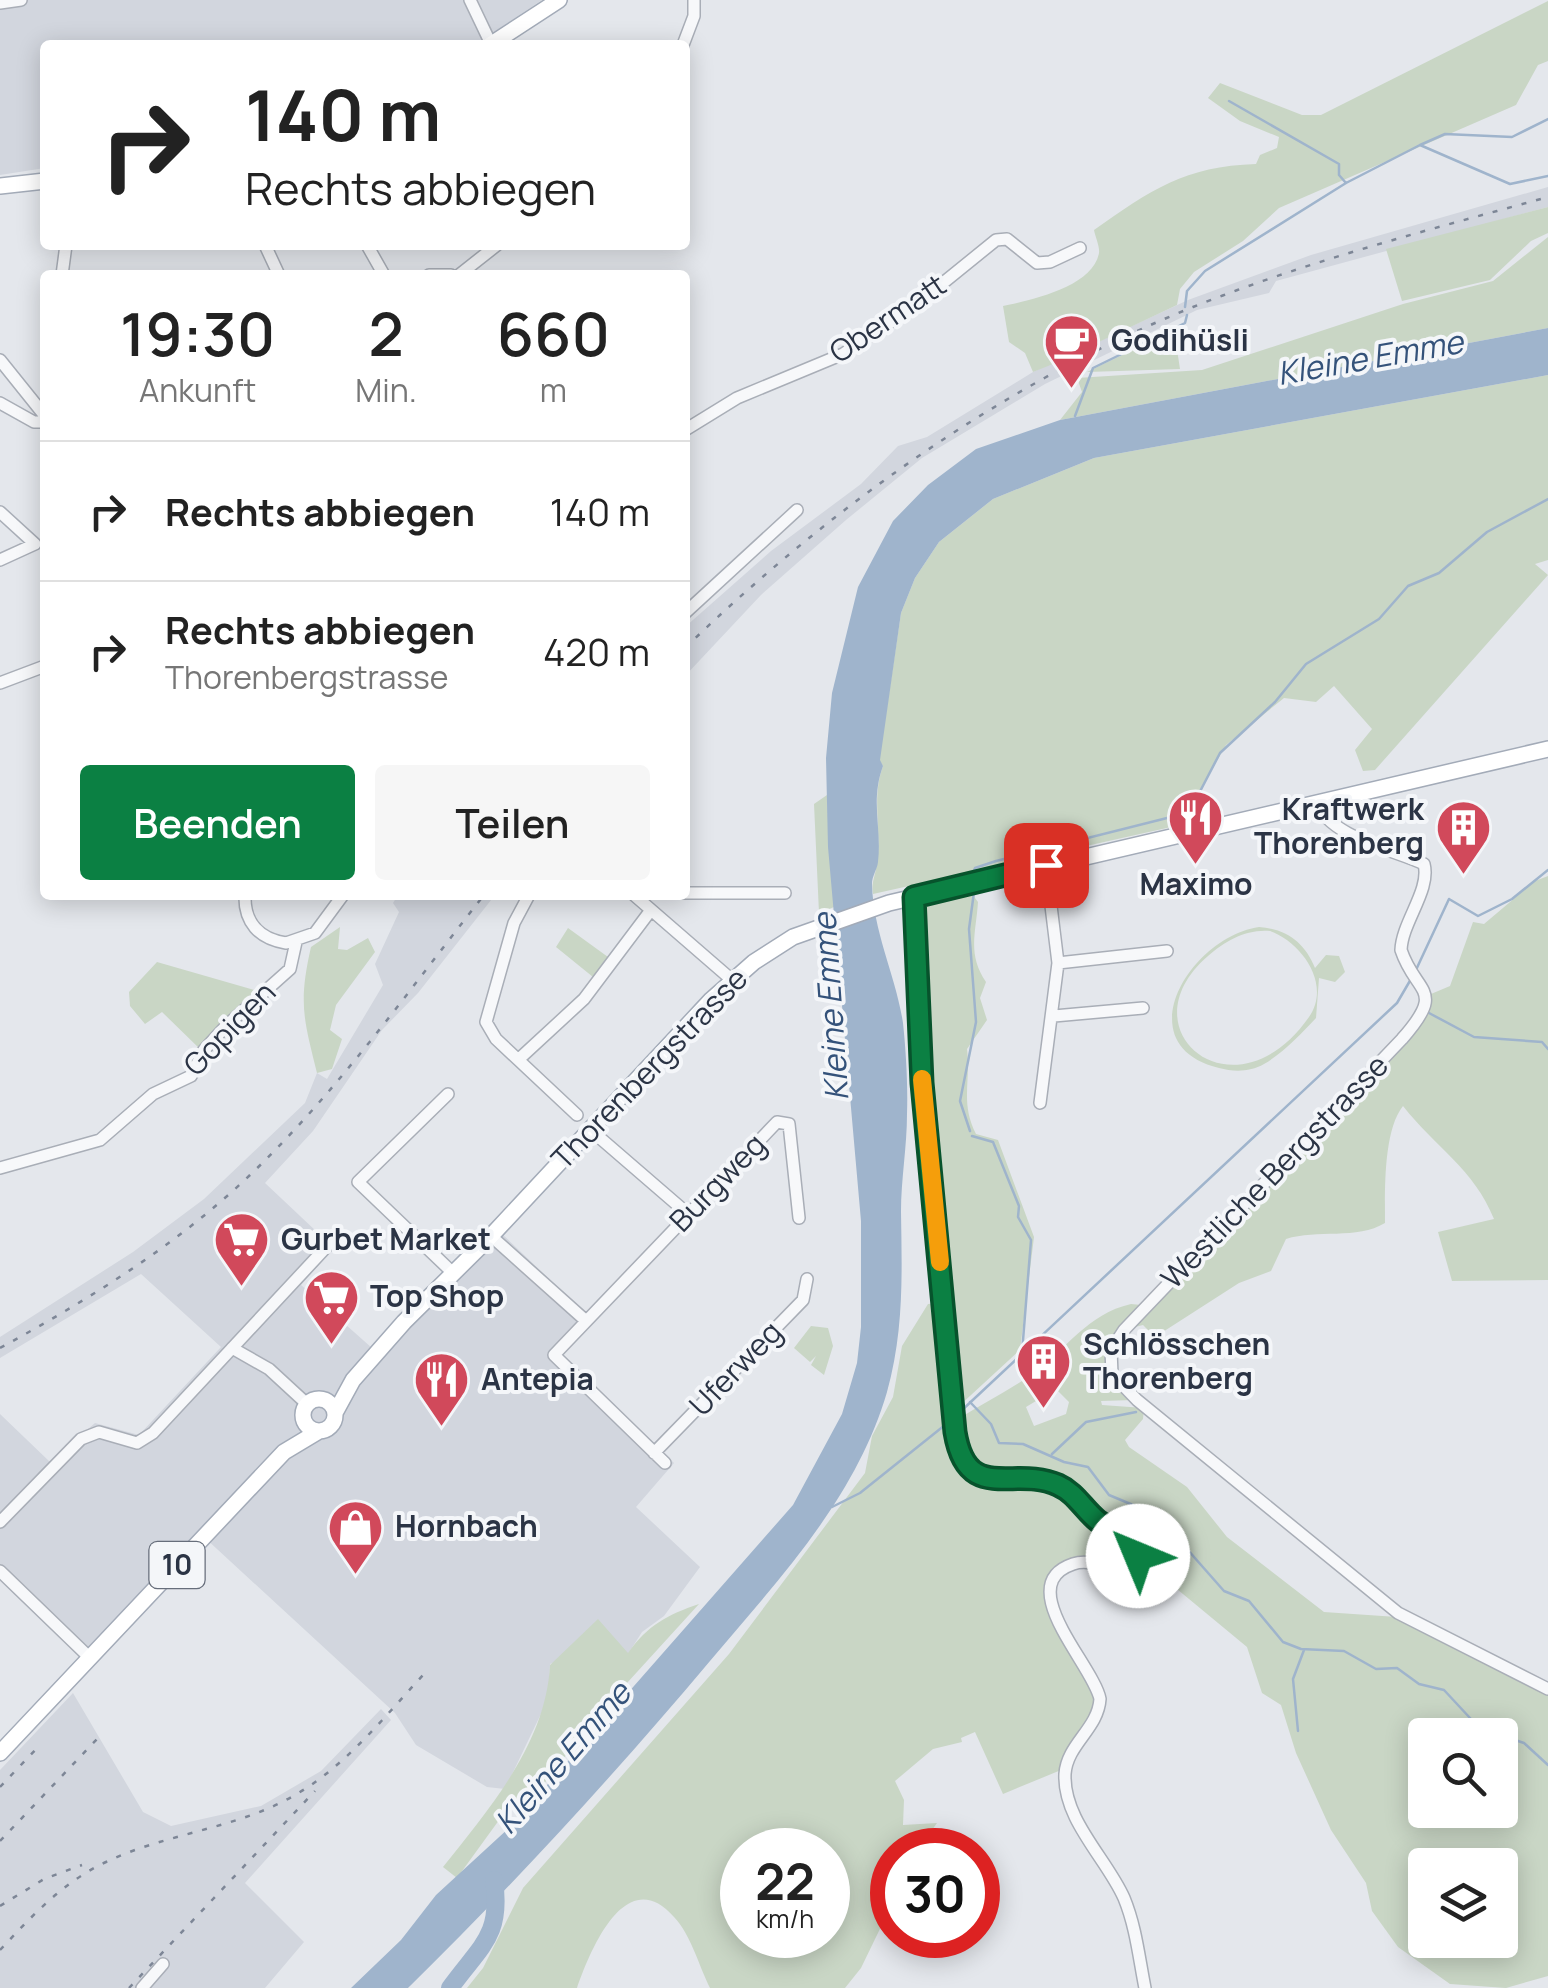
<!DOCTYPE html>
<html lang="de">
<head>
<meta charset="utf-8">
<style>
  body { margin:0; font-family:Manrope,sans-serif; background:#f6f6f6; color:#222; height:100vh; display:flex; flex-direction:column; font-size:38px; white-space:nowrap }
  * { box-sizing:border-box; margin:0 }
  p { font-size:32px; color:#767676 }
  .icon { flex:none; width:55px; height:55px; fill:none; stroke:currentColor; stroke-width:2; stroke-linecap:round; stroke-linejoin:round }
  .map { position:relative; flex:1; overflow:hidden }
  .side { position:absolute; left:40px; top:270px; width:650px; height:630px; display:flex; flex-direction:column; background:#fff; border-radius:10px; box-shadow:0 5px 25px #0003 }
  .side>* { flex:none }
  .guide { position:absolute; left:40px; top:40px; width:650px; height:210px; border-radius:10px; box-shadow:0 5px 25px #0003; background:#fff; color:#222; overflow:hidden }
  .controls { position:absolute; left:1408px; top:1718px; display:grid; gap:20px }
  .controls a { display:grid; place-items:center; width:110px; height:110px; border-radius:10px; background:#fff; box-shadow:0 5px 25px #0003; font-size:50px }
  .speed { position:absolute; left:720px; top:1828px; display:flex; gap:20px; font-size:50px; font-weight:700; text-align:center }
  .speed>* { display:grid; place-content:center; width:130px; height:130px; border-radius:50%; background:#fff; box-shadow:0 5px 25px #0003; line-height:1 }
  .speed small { font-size:25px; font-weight:400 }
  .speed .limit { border:15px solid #d22; background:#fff; color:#111 }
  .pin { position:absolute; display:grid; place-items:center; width:85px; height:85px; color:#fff; margin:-42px; border-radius:20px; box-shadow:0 5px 15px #0006 }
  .me { position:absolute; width:110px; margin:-55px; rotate:315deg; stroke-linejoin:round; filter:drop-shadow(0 0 8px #0008) }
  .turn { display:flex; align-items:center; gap:35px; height:210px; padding:0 40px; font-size:45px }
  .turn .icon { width:130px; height:130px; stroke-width:2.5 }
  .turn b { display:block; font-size:70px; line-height:85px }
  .eta { display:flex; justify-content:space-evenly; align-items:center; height:170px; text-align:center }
  .eta b { font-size:60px; font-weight:600; line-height:70px }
  .action { display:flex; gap:20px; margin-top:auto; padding:20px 40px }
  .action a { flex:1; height:115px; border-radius:10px; background:#0b8043; color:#fff; font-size:40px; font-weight:600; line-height:115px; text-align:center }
  .action a+a { background:#f6f6f6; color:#222 }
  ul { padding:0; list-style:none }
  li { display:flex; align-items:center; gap:30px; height:140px; padding:0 40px; border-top:2px solid #e0e0e0 }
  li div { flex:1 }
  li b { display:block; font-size:38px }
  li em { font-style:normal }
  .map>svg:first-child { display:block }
  .built { fill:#d2d6de }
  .green { fill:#c9d6c5; fill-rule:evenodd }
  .water { fill:#9fb4cc }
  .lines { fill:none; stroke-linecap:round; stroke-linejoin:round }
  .stream { stroke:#9fb4cc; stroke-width:2.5 }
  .river { stroke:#9fb4cc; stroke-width:18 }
  .minor-casing { stroke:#a9aeb7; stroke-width:14 }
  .major-casing { stroke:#a3abb8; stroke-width:18 }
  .minor { stroke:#f7f8fa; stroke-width:11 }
  .major { stroke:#fff; stroke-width:15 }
  .rail { stroke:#7d8696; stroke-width:2.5; stroke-dasharray:5 10; stroke-linecap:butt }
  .route-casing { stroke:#07532c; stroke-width:25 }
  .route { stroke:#0b8043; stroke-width:18 }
  .slow { stroke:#f59e0b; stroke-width:18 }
  .labels { text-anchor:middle; stroke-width:8; stroke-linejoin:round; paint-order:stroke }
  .shield { fill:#f4f6f9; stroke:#676e7b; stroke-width:2.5 }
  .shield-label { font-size:28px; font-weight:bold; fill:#2b3445 }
  .street-label { font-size:30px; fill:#2b3445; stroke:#f4f6f9 }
  .poi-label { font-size:30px; font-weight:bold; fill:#2b3445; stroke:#f4f6f9; text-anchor:start }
  .water-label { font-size:32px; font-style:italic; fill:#34527a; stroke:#f4f6f9 }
</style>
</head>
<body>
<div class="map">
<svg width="1548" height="1988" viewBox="0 0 1548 1988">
  <rect width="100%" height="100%" fill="#e4e7ec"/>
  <path class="built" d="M0,0H542L475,45H45V168L0,175Z
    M1548,187V207L1276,281L1269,293L1197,310L1045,384L922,458L846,520L761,595L685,676V627L771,551L861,484L898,446L927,437L1033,372L1188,300L1311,255Z
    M398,895H495L418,993L382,1030L313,1131L265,1183L334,1248L301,1285L372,1348L501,1233L585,1313L562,1355L674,1463L636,1507L700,1567L664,1616L642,1632L628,1654L610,1638L550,1664L549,1697L505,1789L487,1787L416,1745L395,1713L204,1537L90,1658L0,1571V1414L50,1462L95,1423L139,1435L221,1347L141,1274L0,1358V1337L133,1252L204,1199L305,1103L317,1073L327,1079L383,985L375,964L399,912L393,903Z
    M73,1693L143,1812L171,1826L261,1806L321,1771L381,1709L391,1720L245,1883L304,1942L265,1988H0V1770Z"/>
  <path class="green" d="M1548,1V61L1538,65L1516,105L1279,208L1243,241L1194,272L1180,289L1177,305L1048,366L1033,372L1025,353L1009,342L1003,306C1031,300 1093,287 1099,253C1100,247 1095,236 1094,230C1151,190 1185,166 1256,164L1260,155L1277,148L1279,137L1240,121L1208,98L1220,83L1302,115H1321Z
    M1548,207V233L1531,241L1490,280L1402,301L1386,249Z
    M1548,237V328L1060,420L1082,392L1077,378L1202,370L1403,304L1493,281Z
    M1174,330L1180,369L1087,372Z
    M1548,375V560L1535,564L1548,575L1375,770L1363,771L1355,750L1372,729L1334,686L1316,702L1284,698L1226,745L1180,825L873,894C871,881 876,875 877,862C882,829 871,799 883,766L879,760L901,613L915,578L939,542L993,499L1094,458Z
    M827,795L834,907L819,913L814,804Z
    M1548,876V1280L1452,1281L1438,1232L1494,1219C1474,1169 1436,1148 1403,1106C1383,1131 1385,1192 1385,1223C1357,1240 1317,1229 1286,1239L1271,1271L1239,1283L1155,1337L1143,1325L1135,1327L1423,1020L1431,994L1450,986L1473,922L1484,924L1535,881Z
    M972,894L978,902C976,933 967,954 986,982L980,998L987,1020L967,1049C971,1083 960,1102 976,1134L998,1140L1034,1237L1020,1350L958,1407L925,1081L921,906Z
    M340,927L338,949L347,950L368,938L375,952L336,1005L330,1030L342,1039L332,1069L317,1073C304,1020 298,1004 311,947Z
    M1259,927C1287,929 1305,943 1315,968L1326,955L1339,956L1345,972L1335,982L1319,978L1316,1018C1301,1034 1283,1053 1264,1064C1250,1072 1234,1072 1219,1068C1125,1045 1190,937 1259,927ZM1270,931C1301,942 1332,984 1309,1017C1235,1123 1122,1030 1208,956C1225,941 1246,929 1270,931Z
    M568,928L608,957L593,977L556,947Z
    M157,962L258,991L201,1050L162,1012L145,1024L130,1006L129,992Z
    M941,1303L950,1442L959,1464L984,1484L1051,1486L1134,1542L1135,1553L1128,1562L1073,1561L1046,1594C1049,1635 1083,1667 1097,1704L1061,1770L1003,1794L975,1732L961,1738L962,1742L933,1749L895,1781L904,1800L903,1825L937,1823L918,1850H892V1904L861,1968L845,1988H710C699,1966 691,1935 674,1917C625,1861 589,1954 577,1988H467L483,1968L523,1888L729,1654L865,1473L872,1436L893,1397L902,1346L928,1304ZM742,1850H828V1935H742Z
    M1131,1304L1141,1305L1105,1359L1107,1373L1134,1400L1101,1401L1102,1405L1144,1408L1143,1419L1125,1440L1129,1447L1187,1487L1227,1537L1324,1612L1397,1617L1548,1692V1976L1506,1988L1450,1984L1398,1947L1372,1911L1366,1883L1331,1830L1296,1753L1281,1705L1262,1693L1247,1647L1160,1575L1143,1536L1100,1517L1065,1485L989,1475L964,1453L958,1419C982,1404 1008,1391 1031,1375C1067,1349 1087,1314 1131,1304ZM1056,1389L1069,1402L1066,1414L1034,1426L1026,1407ZM1425,1735H1500V1810H1425ZM1425,1865H1500V1940H1425Z
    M811,1326L828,1328L833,1346L824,1375L811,1365L816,1356L810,1362L794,1348Z
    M699,1604L596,1717L532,1799L510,1805L457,1878L443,1867C490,1808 546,1743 550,1665L598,1619L628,1653C648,1625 667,1615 699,1604Z"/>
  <path class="water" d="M1548,328V375L1094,458L993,499L939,542L915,578L901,613L880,760L883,766C870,802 882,827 878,862C877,870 872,876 872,884C873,932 896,976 903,1023C906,1052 908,1085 907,1114C907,1147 901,1179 901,1212C902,1274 904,1331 887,1392C856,1498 780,1578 710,1661C614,1775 515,1883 408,1988H351L401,1940L436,1895L511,1826L793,1505L842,1414L857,1363L861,1327V1221L828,847L826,758L832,693L858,587L893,521L928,485L976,449L1060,420Z"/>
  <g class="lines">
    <path class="stream" d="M1229,101L1339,164V175L1346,183
      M1420,145L1510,184L1548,176
      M1185,307L1187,291L1205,271L1346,183L1420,145L1445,134L1512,137L1548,119
      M1075,416L1093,368L1185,323L1187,315
      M973,873L975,868L996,861L1179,815L1194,803L1220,753L1275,702L1306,664L1379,619L1408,586L1439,573L1487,532L1548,499
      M1415,972L1449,899L1478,916L1512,899L1548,870
      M1429,1013L1474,1037L1542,1042L1548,1049
      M970,1131L960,1101L976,1022L969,929L974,892
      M972,1136L993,1142L1019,1206L1018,1217L1031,1240L1022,1353
      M970,1402L991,1424L999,1443L1023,1444L1064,1462L1088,1467L1109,1495L1157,1515L1224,1591L1249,1601L1283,1642L1301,1649L1344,1651L1376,1669L1397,1668L1419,1684L1444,1690L1483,1732L1499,1735
      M960,1412L1397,1003L1411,979
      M1052,1454L1086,1422L1136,1412
      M832,1507L860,1493L950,1421
      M1298,1731L1293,1679L1304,1650
      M1500,1735L1524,1743L1548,1765"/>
    <path class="river" d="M450,1988C481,1945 502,1936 494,1880"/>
    <defs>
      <path id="minor" d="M470,0L491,44
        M0,3L21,0
        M683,45L694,16V0
        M265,245L279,275
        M367,245L384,275
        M62,275L66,245
        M429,275H451
        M459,275L497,245
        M0,360L45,416
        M0,403L34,422H45
        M685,430L737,398L843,354L917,304L996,240L1007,239L1037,263L1050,262L1080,248
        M0,512L35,544L0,560
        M685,613L797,510
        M0,683L45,666
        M1317,802C1328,837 1395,850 1424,864C1431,890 1402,922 1401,950C1416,995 1447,988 1402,1039L1124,1330L1111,1350L1112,1374L1137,1400L1398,1613L1548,1689
        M685,893H785
        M245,895C244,922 259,939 286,943L315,933L343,895
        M529,895L514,923L486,1022L496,1039L577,1115
        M634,895L732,980
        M915,897L922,1083L958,1448C987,1504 1021,1464 1062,1487C1077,1495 1085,1510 1097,1520C1107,1528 1122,1531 1134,1536L1140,1546L1134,1562C1114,1575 1094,1557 1073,1564C1011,1585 1094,1666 1100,1699C1098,1729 1067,1744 1065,1774C1063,1820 1107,1859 1124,1898C1136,1927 1139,1958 1145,1988
        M1058,963L1167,951
        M1054,1016L1143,1008
        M519,1059L584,999L651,910
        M448,1094L358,1182L452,1272
        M1040,1103L1058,963L1046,865
        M600,1138L688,1214
        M0,1168L100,1140L153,1094L191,1076L204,1050L226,1026L290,969L296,942
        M491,1236L585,1320
        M232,1348L269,1369L307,1404
        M654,1453L803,1300L807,1279
        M665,1463L554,1355L777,1122L789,1124L799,1218
        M0,1522L81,1439L99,1432L137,1443L153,1433L331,1242
        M0,1571L90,1658
        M142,1988L163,1964"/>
      <path id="major" d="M490,45L559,0
        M0,186L45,181
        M303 1415a16 16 0 1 1 32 0a16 16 0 1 1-32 0Z
        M335,1413L353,1380L404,1322L491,1236L711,1000L754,962L793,937L889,903L1548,749
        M0,1753L284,1452L319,1431"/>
    </defs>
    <use href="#minor" class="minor-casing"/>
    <use href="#major" class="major-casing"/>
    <use href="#minor" class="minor"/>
    <use href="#major" class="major"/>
    <path class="rail" d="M685,648C831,507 1004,383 1193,307C1308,261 1428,230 1548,197
      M0,1348C88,1300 177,1245 250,1175C338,1091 409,990 484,895
      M0,1787L39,1746
      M0,1841L98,1738
      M0,1906L44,1879L82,1865
      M0,1950C32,1916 63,1882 106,1862C166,1833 237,1829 295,1795C346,1766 384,1717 424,1674
      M129,1988L315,1791"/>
  </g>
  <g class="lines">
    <defs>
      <path id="route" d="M1046,865L914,897L922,1083L955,1432C967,1505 1014,1465 1058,1485C1076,1493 1083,1509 1098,1521C1108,1528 1122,1531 1134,1536L1138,1556"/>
    </defs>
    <use href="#route" class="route-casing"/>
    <use href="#route" class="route"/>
    <path class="slow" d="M922,1079L940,1262"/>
  </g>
  <defs>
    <symbol id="cafe-pin" viewBox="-11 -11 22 30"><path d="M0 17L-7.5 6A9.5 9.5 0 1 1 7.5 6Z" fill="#d1495b" stroke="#f4f6f9"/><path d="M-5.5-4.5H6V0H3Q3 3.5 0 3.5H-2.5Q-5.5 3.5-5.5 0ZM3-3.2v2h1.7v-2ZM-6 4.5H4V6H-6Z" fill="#fff"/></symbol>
    <symbol id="restaurant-pin" viewBox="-11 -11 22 30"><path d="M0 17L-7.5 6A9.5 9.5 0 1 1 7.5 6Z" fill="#d1495b" stroke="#f4f6f9"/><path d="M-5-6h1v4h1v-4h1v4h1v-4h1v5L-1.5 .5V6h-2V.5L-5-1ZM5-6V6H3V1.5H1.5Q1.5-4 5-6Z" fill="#fff"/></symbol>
    <symbol id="building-pin" viewBox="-11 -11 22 30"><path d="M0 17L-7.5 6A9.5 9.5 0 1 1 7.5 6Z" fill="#d1495b" stroke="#f4f6f9"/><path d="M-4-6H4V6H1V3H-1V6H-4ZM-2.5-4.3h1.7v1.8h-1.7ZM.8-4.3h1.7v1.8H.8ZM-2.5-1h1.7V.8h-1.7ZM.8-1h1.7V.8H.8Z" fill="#fff"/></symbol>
    <symbol id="supermarket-pin" viewBox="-11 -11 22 30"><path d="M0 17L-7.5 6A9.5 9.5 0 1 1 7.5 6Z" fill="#d1495b" stroke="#f4f6f9"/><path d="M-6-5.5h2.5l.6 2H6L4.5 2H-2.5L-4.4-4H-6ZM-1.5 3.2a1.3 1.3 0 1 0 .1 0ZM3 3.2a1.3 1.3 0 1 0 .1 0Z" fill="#fff"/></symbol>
    <symbol id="shop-pin" viewBox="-11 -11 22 30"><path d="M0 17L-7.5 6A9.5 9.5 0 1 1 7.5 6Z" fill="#d1495b" stroke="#f4f6f9"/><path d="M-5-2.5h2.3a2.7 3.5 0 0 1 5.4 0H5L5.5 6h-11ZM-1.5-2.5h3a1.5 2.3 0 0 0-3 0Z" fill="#fff"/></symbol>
  </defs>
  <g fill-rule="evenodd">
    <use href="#cafe-pin" x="1040" y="310" width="63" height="86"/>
    <use href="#restaurant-pin" x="1164" y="786" width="63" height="86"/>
    <use href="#building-pin" x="1432" y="796" width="63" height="86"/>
    <use href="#supermarket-pin" x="210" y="1208" width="63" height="86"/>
    <use href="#supermarket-pin" x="300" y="1266" width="63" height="86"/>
    <use href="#building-pin" x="1012" y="1330" width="63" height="86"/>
    <use href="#restaurant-pin" x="410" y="1348" width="63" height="86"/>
    <use href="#shop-pin" x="324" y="1496" width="63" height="86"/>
  </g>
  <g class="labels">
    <rect class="shield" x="149.5" y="1542" width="55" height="46" rx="8"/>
    <g class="shield-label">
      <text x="177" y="1575">10</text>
    </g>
    <g class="street-label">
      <text transform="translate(888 319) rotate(-34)" y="10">Obermatt</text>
      <text transform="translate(230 1029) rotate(-46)" y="10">Gopigen</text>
      <text transform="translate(650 1069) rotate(-46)" y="10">Thorenbergstrasse</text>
      <text transform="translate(1275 1172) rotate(-46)" y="10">Westliche Bergstrasse</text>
      <text transform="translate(718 1183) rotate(-46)" y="10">Burgweg</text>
      <text transform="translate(736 1369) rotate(-46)" y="10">Uferweg</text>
    </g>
    <g class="poi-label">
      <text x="1111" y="351">Godihüsli</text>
      <text x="1424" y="820" text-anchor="end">Kraftwerk<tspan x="1424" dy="34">Thorenberg</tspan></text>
      <text x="1196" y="895" text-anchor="middle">Maximo</text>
      <text x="281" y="1250">Gurbet Market</text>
      <text x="370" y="1307">Top Shop</text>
      <text x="1083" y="1355">Schlösschen<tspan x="1083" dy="34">Thorenberg</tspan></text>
      <text x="481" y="1390">Antepia</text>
      <text x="395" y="1537">Hornbach</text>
    </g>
    <g class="water-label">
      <text transform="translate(1370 358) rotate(-10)" y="11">Kleine Emme</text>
      <text transform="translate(831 1007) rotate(-94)" y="11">Kleine Emme</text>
      <text transform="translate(563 1758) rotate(-49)" y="11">Kleine Emme</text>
    </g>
  </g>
</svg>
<div class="controls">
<a><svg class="icon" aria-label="search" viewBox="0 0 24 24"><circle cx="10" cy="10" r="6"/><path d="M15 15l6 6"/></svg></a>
<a><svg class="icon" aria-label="layers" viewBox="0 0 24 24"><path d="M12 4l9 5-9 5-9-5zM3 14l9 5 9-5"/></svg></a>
</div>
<div class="speed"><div>22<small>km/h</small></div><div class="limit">30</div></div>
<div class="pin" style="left:1046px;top:865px;background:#d93025"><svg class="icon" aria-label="arrive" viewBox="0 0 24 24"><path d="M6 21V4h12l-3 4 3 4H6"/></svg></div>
<svg class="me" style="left:1138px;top:1556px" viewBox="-20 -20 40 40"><circle r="19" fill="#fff"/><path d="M0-13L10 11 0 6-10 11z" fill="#0b8043"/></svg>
<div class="guide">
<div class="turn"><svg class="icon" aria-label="right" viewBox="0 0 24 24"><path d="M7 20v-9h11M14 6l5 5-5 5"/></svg><div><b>140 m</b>Rechts abbiegen</div></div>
</div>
<section class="side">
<div class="eta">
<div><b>19:30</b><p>Ankunft</p></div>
<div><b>2</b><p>Min.</p></div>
<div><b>660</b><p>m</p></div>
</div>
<ul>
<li><svg class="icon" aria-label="right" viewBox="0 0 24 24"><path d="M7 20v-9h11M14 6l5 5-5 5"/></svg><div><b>Rechts abbiegen</b></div><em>140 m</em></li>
<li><svg class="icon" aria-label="right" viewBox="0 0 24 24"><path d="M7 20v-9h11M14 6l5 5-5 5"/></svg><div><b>Rechts abbiegen</b><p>Thorenbergstrasse</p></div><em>420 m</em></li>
</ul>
<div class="action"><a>Beenden</a><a>Teilen</a></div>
</section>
</div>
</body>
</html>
